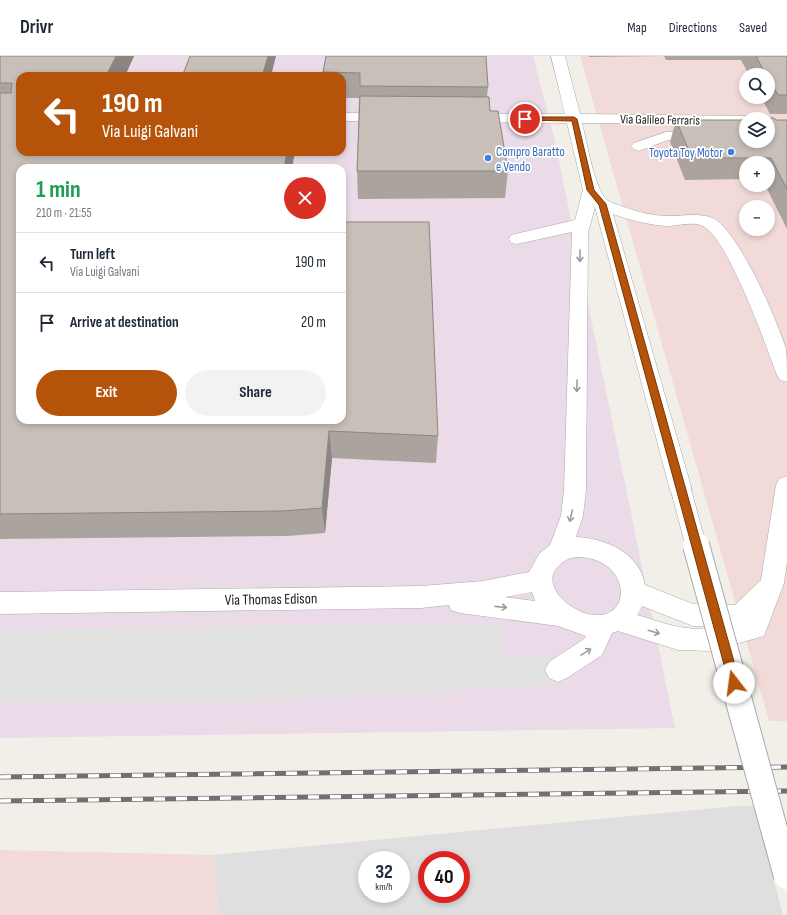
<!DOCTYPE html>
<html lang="en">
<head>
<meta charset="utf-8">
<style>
  body { margin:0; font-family:"Sofia Sans Condensed",sans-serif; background:#f2f2f3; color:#1f2937; height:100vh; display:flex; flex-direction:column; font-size:15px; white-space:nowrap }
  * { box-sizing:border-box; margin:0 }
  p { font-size:13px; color:#747a83 }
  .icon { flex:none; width:22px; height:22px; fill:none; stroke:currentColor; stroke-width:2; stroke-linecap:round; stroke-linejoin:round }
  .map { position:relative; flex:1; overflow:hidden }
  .drawer { position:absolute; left:16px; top:108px; width:330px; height:260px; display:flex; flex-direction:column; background:#fff; border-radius:12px; box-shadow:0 2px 6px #0003 }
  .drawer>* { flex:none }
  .top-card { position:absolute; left:16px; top:16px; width:330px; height:84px; border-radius:12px; box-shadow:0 2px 6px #0003; background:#b45309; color:#fff; overflow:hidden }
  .buttons { position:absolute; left:739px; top:12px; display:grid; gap:8px }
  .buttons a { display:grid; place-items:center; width:36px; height:36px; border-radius:50%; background:#fff; box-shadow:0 2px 6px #0003; font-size:20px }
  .speed { position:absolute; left:358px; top:795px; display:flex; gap:8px; font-size:20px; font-weight:700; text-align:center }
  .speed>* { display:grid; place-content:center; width:52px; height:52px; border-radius:50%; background:#fff; box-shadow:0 2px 6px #0003; line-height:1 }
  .speed small { font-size:10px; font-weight:400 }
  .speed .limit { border:6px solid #d22; background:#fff; color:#111 }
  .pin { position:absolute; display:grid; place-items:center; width:34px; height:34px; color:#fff; margin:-17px; border:2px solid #fff; border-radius:50%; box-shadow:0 1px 4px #0007 }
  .me { position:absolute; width:44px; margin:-22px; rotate:345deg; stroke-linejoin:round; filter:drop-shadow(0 0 3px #0008) }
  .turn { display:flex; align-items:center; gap:14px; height:84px; padding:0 20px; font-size:18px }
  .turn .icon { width:52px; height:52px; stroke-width:2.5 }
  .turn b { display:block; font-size:28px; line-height:34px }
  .round { display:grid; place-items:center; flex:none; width:42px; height:42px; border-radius:21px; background:#f2f2f3 }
  .headline { display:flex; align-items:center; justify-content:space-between; height:68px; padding:0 20px }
  h1 { font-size:24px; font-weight:700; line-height:30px; color:#1e9e55 }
  .cta { display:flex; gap:8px; margin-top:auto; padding:8px 20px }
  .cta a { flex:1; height:46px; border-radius:24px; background:#b45309; color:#fff; font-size:16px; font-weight:700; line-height:46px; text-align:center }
  .cta a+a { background:#f2f2f3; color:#1f2937 }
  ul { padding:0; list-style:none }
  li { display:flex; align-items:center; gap:12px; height:60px; padding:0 20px; border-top:1px solid #e0e1e3 }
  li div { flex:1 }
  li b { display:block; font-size:15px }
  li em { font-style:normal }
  header { display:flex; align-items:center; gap:24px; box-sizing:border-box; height:56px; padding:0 20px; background:#fff; border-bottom:1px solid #e0e1e3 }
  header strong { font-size:19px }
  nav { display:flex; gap:22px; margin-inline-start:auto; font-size:14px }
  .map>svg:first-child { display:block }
  .residential { fill:#e0dfdf; fill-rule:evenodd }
  .commercial { fill:#f2dad9; fill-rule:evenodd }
  .industrial { fill:#ebdbe8; fill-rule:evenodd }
  .parking { fill:#e2e2e2 }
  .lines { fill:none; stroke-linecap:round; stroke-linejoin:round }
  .minor-casing { stroke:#a9a9a9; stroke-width:1 }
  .minor { fill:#fff; fill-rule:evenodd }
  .rail-casing { stroke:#707070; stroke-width:5 }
  .rail { stroke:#fff; stroke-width:3.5; stroke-dasharray:11; stroke-linecap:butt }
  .minor-bridge-far1-casing { stroke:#a9a9a9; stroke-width:21; stroke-linecap:butt }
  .minor-bridge-casing { stroke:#a9a9a9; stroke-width:28; stroke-linecap:butt }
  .minor-bridge-far1 { stroke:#fff; stroke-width:20 }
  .minor-bridge { stroke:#fff; stroke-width:26 }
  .wall { fill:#aba49e }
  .shaded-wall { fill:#8b8681 }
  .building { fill:#c7bfb8; stroke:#8b8681 }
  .oneway { stroke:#9c9c9c }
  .route { fill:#b45309; stroke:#753606 }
  .shop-dot { fill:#3f7fe0; stroke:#fff; stroke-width:1.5 }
  .labels { text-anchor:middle; stroke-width:3.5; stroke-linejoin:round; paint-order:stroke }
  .far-street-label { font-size:13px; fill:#222; stroke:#fff }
  .far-shop-label { font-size:13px; fill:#366cbe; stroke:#fff; text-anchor:start }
  .street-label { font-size:15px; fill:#222; stroke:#fff }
</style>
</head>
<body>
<header>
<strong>Drivr</strong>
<nav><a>Map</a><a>Directions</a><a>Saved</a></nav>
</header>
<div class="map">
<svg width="787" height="859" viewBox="0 0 787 859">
  <rect width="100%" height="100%" fill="#f2efe9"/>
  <path class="residential" d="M737,750H754L783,859H218L213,799ZM367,804H401V838H367ZM427,804H461V838H427Z"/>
  <path class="commercial" d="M580,0H787V665H769ZM746,19H768V41H746ZM746,63H768V85H746ZM746,107H768V129H746ZM746,151H768V173H746Z
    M0,794L213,799L218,859H0Z"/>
  <path class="industrial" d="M0,0H533L554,81L675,672L0,682ZM20,20H342V96H20ZM20,112H342V364H20Z"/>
  <path class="parking" d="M503,567L501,598L546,599L570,628L253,646H0V573Z"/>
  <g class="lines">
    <defs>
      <path id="minor" d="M551,0H565L580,58L746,60L751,61L753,63H746V68L582,67C587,86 594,132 607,144C611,147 619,149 624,151C638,156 653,160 668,160C683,160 696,157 710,161C736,168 778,266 786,293C787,302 787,316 787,326L780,324L777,319C766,290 728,182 703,170C693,165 677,170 667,170C649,169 630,164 613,158L692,434L689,440L681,443L673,440L670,434L595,151L588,177L586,434L583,460L576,481C605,482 640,497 645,529L693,548L735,549L761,524L776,429L779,423L787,420V506L784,527L764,580L710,595L678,594L618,575L612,577L602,599L567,622L558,626L549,622L545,614L549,606L584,583L586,580L558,570L460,557L451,554L449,549L421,552L0,558V536L421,530L483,525L529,516L539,498L550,489L561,460L564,434L572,176L517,188L511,187L509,183L511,179L575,164L583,134L567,67L469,66L464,65L462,62L464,59L469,58H565ZM579,501C630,503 634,562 594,559C571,557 535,527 562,507C567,503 572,501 579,501ZM532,536L535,545L505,541ZM642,550L693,570H719C691,578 664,567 637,559Z
        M342,57H389L394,58L396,61L394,64L389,65H342Z
        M666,76H746V84H668L644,93L639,95L634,93L631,90L634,87Z"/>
    </defs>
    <use href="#minor" class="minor-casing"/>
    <use href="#minor" class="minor"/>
    <defs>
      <path id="rail" d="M0,721L787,711
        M0,745L787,735"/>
    </defs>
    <use href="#rail" class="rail-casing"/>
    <use href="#rail" class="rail"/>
    <defs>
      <path id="minor-bridge-far1" d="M681,434L696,490"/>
      <path id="minor-bridge" d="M696,489L787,820"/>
    </defs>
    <use href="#minor-bridge-far1" class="minor-bridge-far1-casing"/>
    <use href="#minor-bridge" class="minor-bridge-casing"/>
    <use href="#minor-bridge-far1" class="minor-bridge-far1"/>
    <use href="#minor-bridge" class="minor-bridge"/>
  </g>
  <path class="wall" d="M0,0H134L125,20H20V112L342,364L438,380L436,407L332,402L325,477L288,480L0,483Z
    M326,0L488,31L487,41L490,55L508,115L505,142L358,143L357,115L359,42H342V20H324L323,16Z
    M589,0H787V58H770L761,41H768V19H749L741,4H666L664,0L589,1Z
    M183,18L271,20H183Z
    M676,64H787V173L765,129H768V107H746V123L685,124L670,86Z"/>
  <path class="shaded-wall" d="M116,0H134L125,20H106Z
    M268,0H276L271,20H262Z
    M287,96H295L292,112H284Z
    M329,375L332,402L325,477L322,452Z"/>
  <path class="building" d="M0,0H116L106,20H20V96H287L284,112H20V364H342V166H429L438,380L329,375L322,452L283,455L0,458V37H11L12,27H0Z
    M190,0H268L262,20L183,18Z
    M326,0H486L488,31L360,30V17L323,16Z
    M756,0H787V39H778L768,22V19H766Z
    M360,40L489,41L490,55H498L508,115H357Z
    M755,62H774L776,64H787V133L771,102H692L676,64H746V85H768V63H754Z"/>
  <defs><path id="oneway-shaft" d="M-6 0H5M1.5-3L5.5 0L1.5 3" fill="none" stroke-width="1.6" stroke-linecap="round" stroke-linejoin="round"/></defs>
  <g class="oneway">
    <use href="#oneway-shaft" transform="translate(580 200) rotate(91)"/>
    <use href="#oneway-shaft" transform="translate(577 330) rotate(91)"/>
    <use href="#oneway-shaft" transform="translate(571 460) rotate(103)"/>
    <use href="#oneway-shaft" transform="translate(501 551) rotate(6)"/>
    <use href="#oneway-shaft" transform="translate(654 576) rotate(17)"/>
    <use href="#oneway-shaft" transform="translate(586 596) rotate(-32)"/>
  </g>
  <path class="route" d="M525,61H574L577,63L594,134L606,148L740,627L738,630L734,632L730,630L729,627L599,149L587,134L572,65L523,64V62Z"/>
  <g class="shop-dot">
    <circle cx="731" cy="96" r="4"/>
    <circle cx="488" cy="102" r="4"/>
  </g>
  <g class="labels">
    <g class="far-street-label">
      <text transform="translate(660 63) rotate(1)" y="5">Via Galileo Ferraris</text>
    </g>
    <g class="far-shop-label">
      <text x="496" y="100">Compro Baratto<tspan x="496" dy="15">e Vendo</tspan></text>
      <text x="723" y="101" text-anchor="end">Toyota Toy Motor</text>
    </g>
    <g class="street-label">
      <text transform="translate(271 543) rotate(-1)" y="5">Via Thomas Edison</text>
    </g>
  </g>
</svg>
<div class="buttons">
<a><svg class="icon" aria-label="search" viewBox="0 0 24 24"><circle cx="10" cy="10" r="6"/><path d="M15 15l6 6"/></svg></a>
<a><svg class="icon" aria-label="layers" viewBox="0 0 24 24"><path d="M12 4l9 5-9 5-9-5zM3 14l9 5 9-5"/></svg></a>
<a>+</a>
<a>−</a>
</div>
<div class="speed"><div>32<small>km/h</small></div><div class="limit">40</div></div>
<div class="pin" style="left:525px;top:63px;background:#d93025"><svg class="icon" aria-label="arrive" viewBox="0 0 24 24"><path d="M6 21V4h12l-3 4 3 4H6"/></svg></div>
<svg class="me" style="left:734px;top:627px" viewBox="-20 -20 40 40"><circle r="19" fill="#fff"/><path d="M0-13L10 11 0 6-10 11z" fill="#b45309"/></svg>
<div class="top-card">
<div class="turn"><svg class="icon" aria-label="left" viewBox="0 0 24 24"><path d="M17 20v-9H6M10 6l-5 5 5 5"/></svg><div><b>190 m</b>Via Luigi Galvani</div></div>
</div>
<section class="drawer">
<div class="headline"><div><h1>1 min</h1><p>210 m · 21:55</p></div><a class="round" style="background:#d93025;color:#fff"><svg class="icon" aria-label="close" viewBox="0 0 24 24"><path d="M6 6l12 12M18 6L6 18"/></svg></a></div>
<ul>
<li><svg class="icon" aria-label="left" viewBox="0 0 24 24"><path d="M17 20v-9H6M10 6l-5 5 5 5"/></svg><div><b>Turn left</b><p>Via Luigi Galvani</p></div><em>190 m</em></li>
<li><svg class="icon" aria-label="arrive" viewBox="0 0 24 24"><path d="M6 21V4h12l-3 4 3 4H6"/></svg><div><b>Arrive at destination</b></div><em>20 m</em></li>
</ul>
<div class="cta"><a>Exit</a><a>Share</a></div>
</section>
</div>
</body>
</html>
